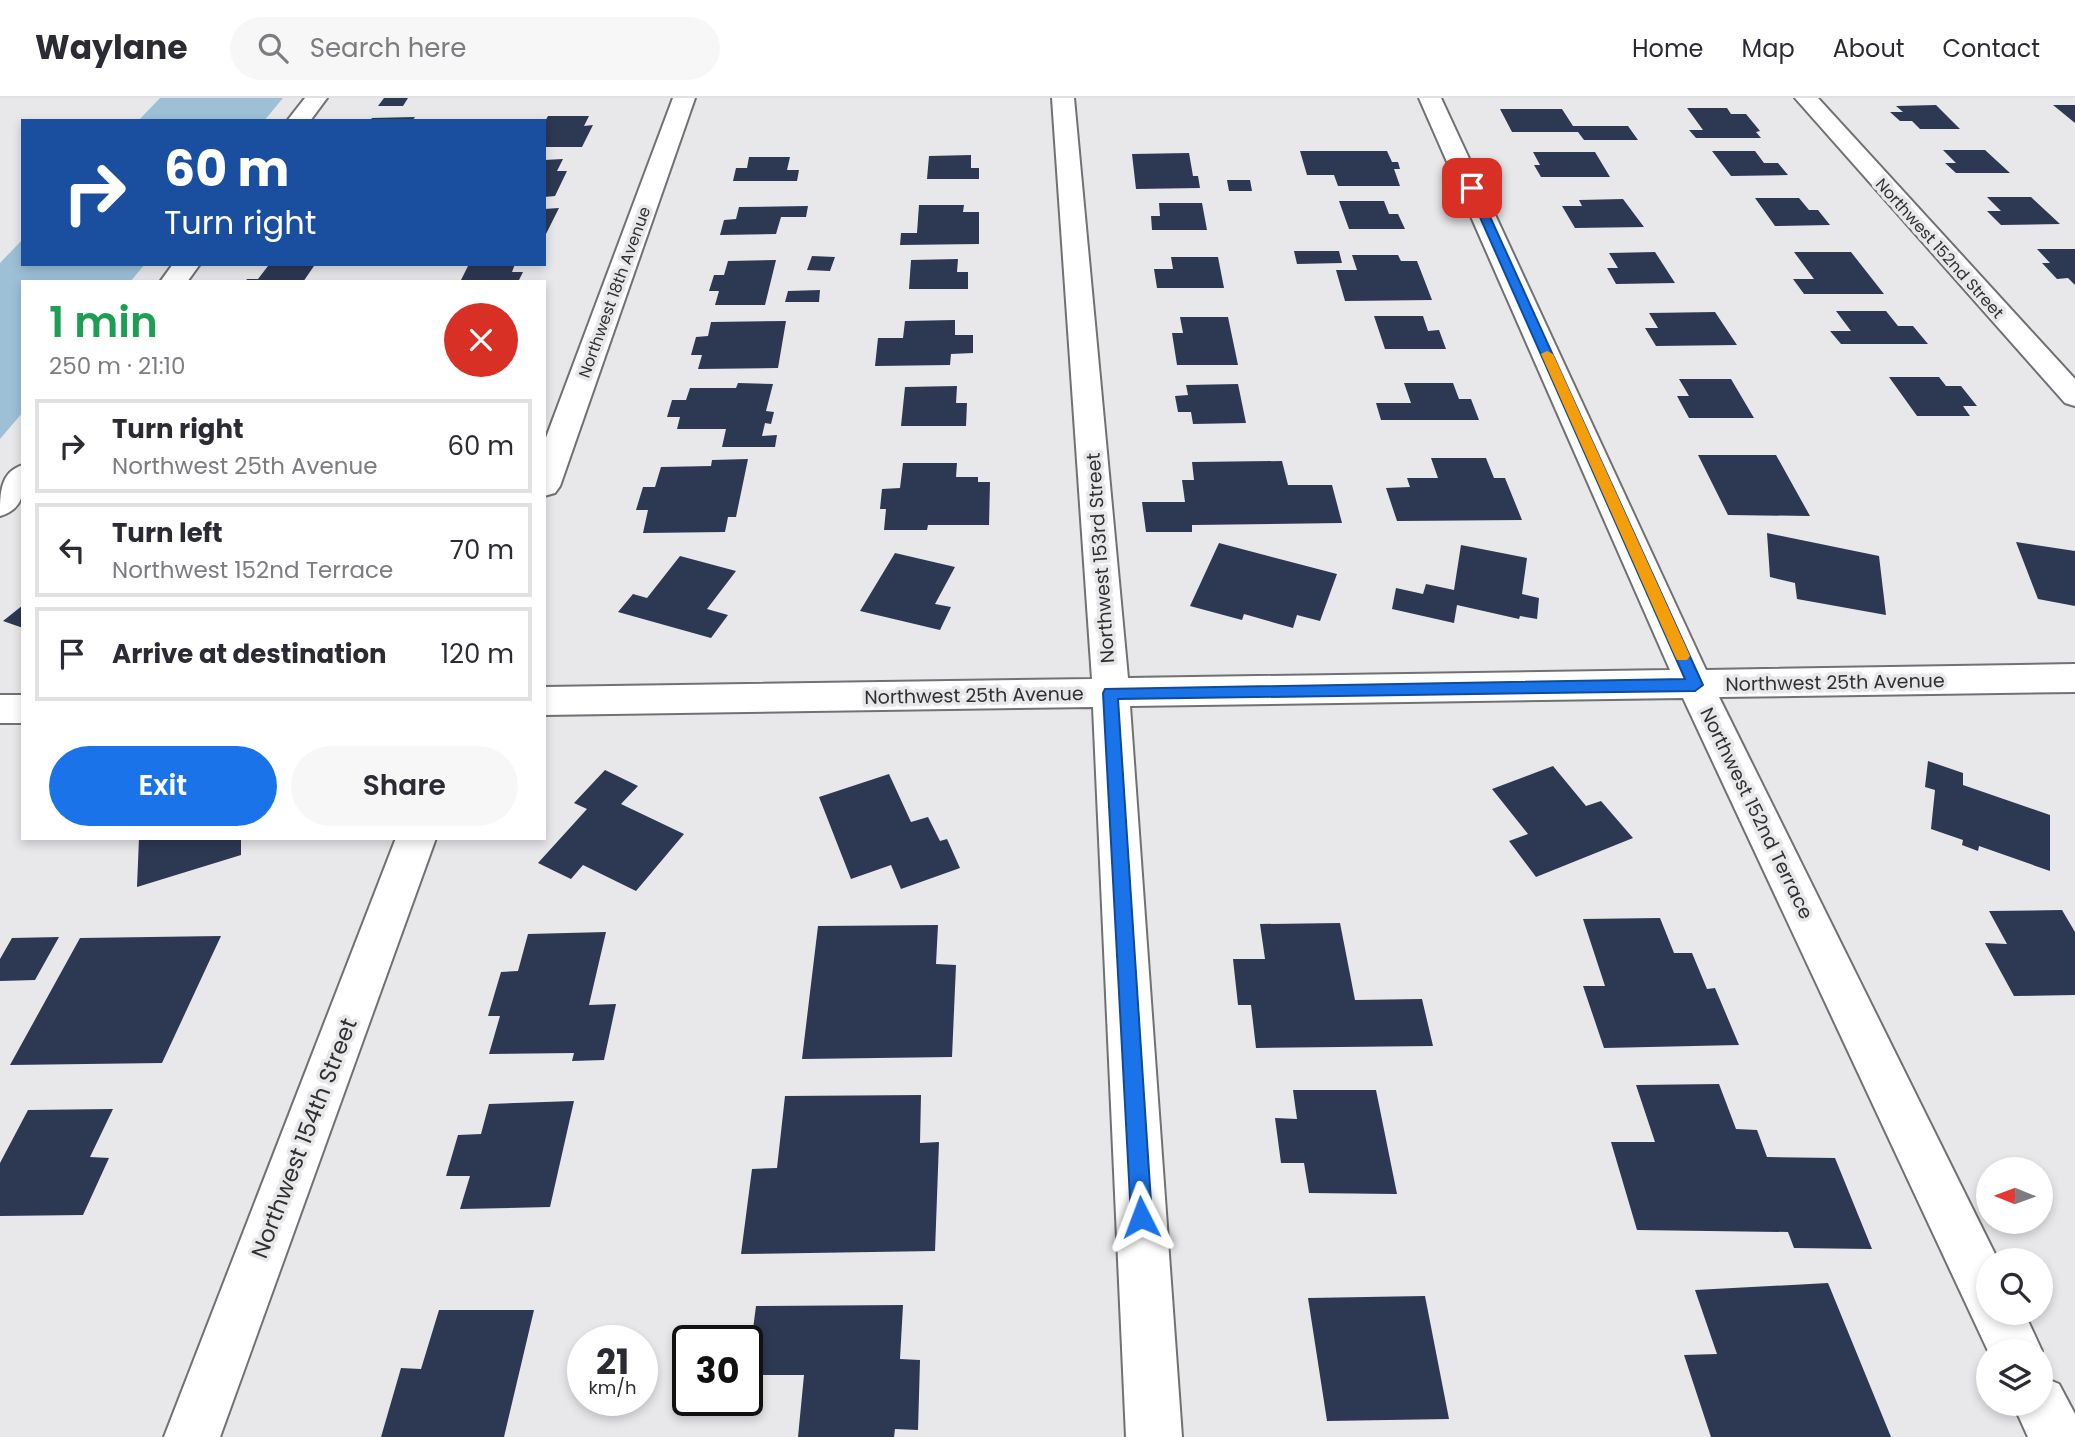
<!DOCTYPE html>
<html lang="en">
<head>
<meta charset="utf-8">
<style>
  body { margin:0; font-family:Poppins,sans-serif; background:#f7f7f7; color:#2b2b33; height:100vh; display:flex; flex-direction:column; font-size:26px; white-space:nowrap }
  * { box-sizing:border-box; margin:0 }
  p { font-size:23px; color:#7c7c81 }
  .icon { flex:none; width:38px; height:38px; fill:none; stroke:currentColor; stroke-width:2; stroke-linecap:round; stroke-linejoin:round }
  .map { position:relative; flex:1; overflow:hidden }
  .side { position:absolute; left:21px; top:182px; width:525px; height:560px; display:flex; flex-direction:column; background:#fff; border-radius:0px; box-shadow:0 4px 10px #0003 }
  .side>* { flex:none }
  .hud { position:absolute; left:21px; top:21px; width:525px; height:147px; border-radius:0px; box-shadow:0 4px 10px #0003; background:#1a4fa0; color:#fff; overflow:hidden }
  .needle { width:46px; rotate:271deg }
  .buttons { position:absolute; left:1976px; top:1059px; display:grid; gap:14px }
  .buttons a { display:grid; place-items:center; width:77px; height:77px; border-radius:50%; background:#fff; box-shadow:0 4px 10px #0003; font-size:35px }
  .speed { position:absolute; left:567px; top:1227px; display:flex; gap:14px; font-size:35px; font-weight:700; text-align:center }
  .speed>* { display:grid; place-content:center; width:91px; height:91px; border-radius:50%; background:#fff; box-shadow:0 4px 10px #0003; line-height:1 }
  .speed small { font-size:18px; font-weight:400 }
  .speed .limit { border:4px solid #111; border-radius:10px; background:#fff; color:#111 }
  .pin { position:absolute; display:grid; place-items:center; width:60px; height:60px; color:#fff; margin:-30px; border-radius:14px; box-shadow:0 4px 10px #0006 }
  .me { position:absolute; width:77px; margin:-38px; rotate:357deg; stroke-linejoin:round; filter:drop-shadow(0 0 5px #0008) }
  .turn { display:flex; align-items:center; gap:24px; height:147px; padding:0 28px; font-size:32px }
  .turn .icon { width:91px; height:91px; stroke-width:2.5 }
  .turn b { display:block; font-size:49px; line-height:60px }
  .round { display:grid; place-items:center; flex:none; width:74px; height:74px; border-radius:37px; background:#f7f7f7 }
  .summary { display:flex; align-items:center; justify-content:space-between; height:119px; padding:0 28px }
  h1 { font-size:42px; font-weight:600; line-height:52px; color:#1e9e55 }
  .button { display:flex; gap:14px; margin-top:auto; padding:14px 28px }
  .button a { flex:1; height:80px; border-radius:42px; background:#1a73e8; color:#fff; font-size:28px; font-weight:600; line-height:80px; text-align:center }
  .button a+a { background:#f7f7f7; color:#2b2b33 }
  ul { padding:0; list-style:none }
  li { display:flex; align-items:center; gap:21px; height:94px; margin:0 14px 10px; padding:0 14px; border:4px solid #e1e1e2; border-radius:0px }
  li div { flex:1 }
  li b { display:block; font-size:26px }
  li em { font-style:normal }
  header { display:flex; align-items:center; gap:42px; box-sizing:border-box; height:98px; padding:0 35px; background:#fff; border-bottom:2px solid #e1e1e2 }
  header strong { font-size:33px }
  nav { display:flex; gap:38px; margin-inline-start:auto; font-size:24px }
  .search { width:490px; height:63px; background:#f7f7f7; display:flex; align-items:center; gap:18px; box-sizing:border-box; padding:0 24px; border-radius:38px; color:#7c7c81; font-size:26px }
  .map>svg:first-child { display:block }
  .water { fill:#9dc0d7 }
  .building { fill:#2d3853 }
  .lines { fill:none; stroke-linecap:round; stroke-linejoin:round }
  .street-casing { stroke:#707173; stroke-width:4 }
  .street { fill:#fff; fill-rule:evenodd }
  .route { fill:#1a73e8; stroke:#114b97; stroke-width:2 }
  .slow { fill:#f59e0b }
  .labels { text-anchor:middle; stroke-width:7; stroke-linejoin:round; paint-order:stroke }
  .far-street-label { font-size:16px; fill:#303031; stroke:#e8e8eb }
  .street-label { font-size:19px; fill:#303031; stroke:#e8e8eb }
  .near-street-label { font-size:23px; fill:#303031; stroke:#e8e8eb }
</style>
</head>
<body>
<header>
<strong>Waylane</strong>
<div class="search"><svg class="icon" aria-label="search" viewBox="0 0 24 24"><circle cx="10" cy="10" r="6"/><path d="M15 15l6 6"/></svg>Search here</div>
<nav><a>Home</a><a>Map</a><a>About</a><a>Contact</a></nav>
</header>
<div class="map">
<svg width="2075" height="1339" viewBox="0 0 2075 1339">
  <rect width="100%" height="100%" fill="#e8e8eb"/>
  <path class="water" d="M160,0H283L264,23H138Z
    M23,141V166H145L130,184H23V314L0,341V165Z"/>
  <path class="building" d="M384,0H408L403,8H378Z
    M1936,7L1960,31H1920L1912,23H1900L1890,14H1903L1896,8Z
    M2053,7H2075V25Z
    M1687,10H1727L1731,16H1746L1760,33L1756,34L1761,40H1696L1689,32H1703Z
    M1500,11H1562L1573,28H1628L1638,42H1584L1578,34H1512Z
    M548,18H589L584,28L593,27L582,49H544V25Z
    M415,19L412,23H370L372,20Z
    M1943,52H1985L2010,75H1956L1945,65H1956Z
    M1300,53H1387L1392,64H1398L1400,71H1394L1400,88H1338L1334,77H1307Z
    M1712,53H1755L1764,65H1778L1788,77L1731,78Z
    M1533,54H1595L1610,79H1541L1534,67H1540Z
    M1189,55L1193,78H1198L1200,90L1136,91L1132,56Z
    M971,57V70H979V81H927L929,58Z
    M749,59H790L787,72H799L797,83H733L736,70H747Z
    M563,61L557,73H567L555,98L544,99V62Z
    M1227,82H1250L1252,93H1229Z
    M1987,99H2031L2060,126L2001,127L1987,113H2001Z
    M1755,100H1799L1809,112H1818L1830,127L1775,128Z
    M1623,101L1644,129L1575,130L1562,108H1582L1579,102Z
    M1339,103H1384L1389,116H1398L1405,131H1349Z
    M1159,105H1202L1207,132H1152L1151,118H1160Z
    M919,107H964L963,114H979V146L900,147L901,135H917Z
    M808,108L806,119H781L776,136L720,137L724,122L736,121L739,109Z
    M559,110L544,140V111Z
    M2037,151H2075V187L2068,180L2057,181L2042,165H2050Z
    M1294,153H1339L1342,165L1297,166Z
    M1655,154L1675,185L1616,186L1607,170H1618L1609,155Z
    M1794,154H1851L1884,196H1804L1793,181H1814Z
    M1352,157H1398L1401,163H1417L1432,202L1345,203L1336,172H1357Z
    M812,158L835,159L830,173L807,172Z
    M1171,159H1218L1224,190H1157L1154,171H1173Z
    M958,161L957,174H968V191H909L911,162Z
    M776,162L765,207H715L719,193H709L714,177H724L728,163Z
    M469,166H515L512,174H523L518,184H460Z
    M268,168H314L303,184H245L247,181H258Z
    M820,192L819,204H785L788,193Z
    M1836,213H1886L1898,228H1913L1928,246H1841L1830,233H1851Z
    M1715,214L1737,247L1656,248L1645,230H1658L1649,215Z
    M1374,218H1423L1428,233L1439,232L1446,251H1385Z
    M1180,219H1228L1238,267H1177L1172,235H1183Z
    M955,222V237H973V255L951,256L950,267L875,268L878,240H903L905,223Z
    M786,223L778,270L698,271L702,257H691L696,239L708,238L711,224Z
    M1889,279H1939L1946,288H1961L1977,308H1963L1970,318H1917Z
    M1679,281H1731L1754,320H1689L1677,298H1689Z
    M738,285L773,286L766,313L774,314L771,326L765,325L762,338L777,337L775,349H722L726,331H677L680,319H667L672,302H686L690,290H736Z
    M1404,285H1453L1459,301H1471L1479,322H1381L1376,305H1411Z
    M1238,286L1246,325L1193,326L1191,314H1178L1175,298L1188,297L1186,287Z
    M957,288L956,305H967L966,328H901L905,289Z
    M1698,357H1776L1810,418L1728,417Z
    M1431,360H1486L1494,380H1505L1522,422L1397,423L1386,390L1410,389L1407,380H1438Z
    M748,361L736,419H728L725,434L643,435L648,412H636L643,389H655L661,369L711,368L712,362Z
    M1282,363L1288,387H1332L1342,425L1192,427V434H1146L1142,404H1185L1182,382H1194L1192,364Z
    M903,365H957L956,379H978V384H990L989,427H928L927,432H884L886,411H880L882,391L900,390Z
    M1767,435L1879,458L1886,517L1797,501L1795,485L1770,479Z
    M2016,444L2075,453V508L2038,501Z
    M1219,445L1337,476L1320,523L1297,517L1293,530L1244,516L1242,522L1190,508Z
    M1461,447L1527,460L1522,496L1539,500L1537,521L1520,518L1519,521L1457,507L1454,525L1392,511L1396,490L1423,496L1426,486L1454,492Z
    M895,455L955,469L935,506L951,509L940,532L860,513Z
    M680,458L736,473L707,511L728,517L711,540L618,514L633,496L647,500Z
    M23,507V530L3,523Z
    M1928,663L1963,675V687L2050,717V773L1979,748L1978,753L1962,747L1963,742L1931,731L1935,692L1925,689Z
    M1553,668L1586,708L1601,703L1633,740L1536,779L1509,743L1528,736L1492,691Z
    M605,672L638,688L621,706L684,736L636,793L583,767L571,781L538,765L587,711L574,705Z
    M889,676L911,724L928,719L940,743L947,741L960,770L901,791L891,767L851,781L819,699Z
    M139,740H241V757L137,789Z
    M2062,812L2075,834V897L2014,898L1985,845L2007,846L1989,813Z
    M1660,820L1674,855H1692L1707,891L1715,890L1739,947L1604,950L1583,888H1605L1583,821Z
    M1340,825L1355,902L1422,901L1433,948L1256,950L1251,907H1238L1233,861H1265L1260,826Z
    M938,827L936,866L956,867L952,959L802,961L818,828Z
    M606,834L589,907L616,906L604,962L572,963L574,955L489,956L500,918H488L501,874L518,873L528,836Z
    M221,838L162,965L10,967L80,840Z
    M59,839L35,882L0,883V861L12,840Z
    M1719,986L1736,1031L1757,1032L1767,1059L1835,1060L1872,1151L1794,1150L1788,1134L1637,1132L1611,1044H1655L1636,987Z
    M1293,992H1376L1397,1096L1309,1095L1304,1065H1281L1275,1020L1297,1021Z
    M921,997L920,1045L939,1044L935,1153L741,1156L752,1071L777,1070L785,998Z
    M574,1003L550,1109L460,1111L470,1078H446L458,1037L481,1036L489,1006Z
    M113,1011L90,1059L109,1060L83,1117L0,1118V1065L28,1012Z
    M1828,1185L1891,1339H1711L1684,1257L1717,1256L1695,1192Z
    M1425,1198L1449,1321L1327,1323L1308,1200Z
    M903,1207L900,1261L920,1262L918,1332L895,1331L894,1339H798L804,1277H747L756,1208Z
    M439,1212H534L504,1339H381L401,1270L421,1271Z"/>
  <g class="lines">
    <defs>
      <path id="street" d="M305,0H327L310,23H287Z
        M673,0H695L560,388L555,395L544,398V345Z
        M1052,0H1074L1128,580L1670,572L1419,0H1441L1706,572L2075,566V594L1719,599L1998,1162H1988V1214H2024L2042,1253L2040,1256V1253H1988L1683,600L1130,608L1182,1339H1126L1093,609L544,617V589L1092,581Z
        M1795,0H1818L2075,281V308L2065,305Z
        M173,166H200L187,184H160Z
        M23,367C23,390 27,410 0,418C0,395 0,374 23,367Z
        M0,597H23V625H0Z
        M396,740H436L220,1339H164Z
        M2040,1278L2059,1286L2075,1316V1339H2028L2013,1306H2040Z"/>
    </defs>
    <use href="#street" class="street-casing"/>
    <use href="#street" class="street"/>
  </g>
  <path class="route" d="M1469,88L1477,90L1703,587L1695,593L1118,601L1152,1119L1149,1126L1141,1129L1134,1126L1131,1119L1103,595L1105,591L1685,581L1467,90Z"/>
  <path class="slow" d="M1547,253L1553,256L1690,558L1687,562H1677L1675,558L1541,256Z"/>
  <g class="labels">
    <g class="far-street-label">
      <text transform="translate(1940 150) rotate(48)" y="6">Northwest 152nd Street</text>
      <text transform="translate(614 194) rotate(-70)" y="6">Northwest 18th Avenue</text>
    </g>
    <g class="street-label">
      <text transform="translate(1100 460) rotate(-94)" y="7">Northwest 153rd Street</text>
      <text transform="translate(1835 584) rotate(-1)" y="7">Northwest 25th Avenue</text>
      <text transform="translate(974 597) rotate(-1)" y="7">Northwest 25th Avenue</text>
      <text transform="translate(1757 715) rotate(64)" y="7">Northwest 152nd Terrace</text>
    </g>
    <g class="near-street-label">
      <text transform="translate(304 1040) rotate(-69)" y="8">Northwest 154th Street</text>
    </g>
  </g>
</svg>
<div class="buttons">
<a><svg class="needle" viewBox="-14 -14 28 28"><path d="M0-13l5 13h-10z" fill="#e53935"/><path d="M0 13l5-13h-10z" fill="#7c7c81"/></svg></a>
<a><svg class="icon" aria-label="search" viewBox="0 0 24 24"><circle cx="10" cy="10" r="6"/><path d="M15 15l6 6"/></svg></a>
<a><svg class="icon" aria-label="layers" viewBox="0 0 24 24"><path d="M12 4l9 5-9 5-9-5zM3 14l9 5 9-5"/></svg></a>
</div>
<div class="speed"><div>21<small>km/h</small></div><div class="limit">30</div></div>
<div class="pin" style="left:1472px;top:90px;background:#d93025"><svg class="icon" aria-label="arrive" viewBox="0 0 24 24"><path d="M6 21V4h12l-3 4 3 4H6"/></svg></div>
<svg class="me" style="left:1141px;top:1119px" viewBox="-20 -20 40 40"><path d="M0-17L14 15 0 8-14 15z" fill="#1a73e8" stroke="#fff" stroke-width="4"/></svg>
<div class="hud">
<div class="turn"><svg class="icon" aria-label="right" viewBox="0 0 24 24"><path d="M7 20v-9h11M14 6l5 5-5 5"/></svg><div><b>60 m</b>Turn right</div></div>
</div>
<section class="side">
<div class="summary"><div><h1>1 min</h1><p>250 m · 21:10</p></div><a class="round" style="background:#d93025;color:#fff"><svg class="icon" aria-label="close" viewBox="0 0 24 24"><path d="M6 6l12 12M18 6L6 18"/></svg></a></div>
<ul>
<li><svg class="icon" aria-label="right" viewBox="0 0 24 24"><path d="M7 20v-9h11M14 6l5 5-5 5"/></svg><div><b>Turn right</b><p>Northwest 25th Avenue</p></div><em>60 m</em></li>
<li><svg class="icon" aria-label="left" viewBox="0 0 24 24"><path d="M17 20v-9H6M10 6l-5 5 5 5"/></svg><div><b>Turn left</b><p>Northwest 152nd Terrace</p></div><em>70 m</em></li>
<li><svg class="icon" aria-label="arrive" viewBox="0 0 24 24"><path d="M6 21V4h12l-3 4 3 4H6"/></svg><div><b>Arrive at destination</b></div><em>120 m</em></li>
</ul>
<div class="button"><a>Exit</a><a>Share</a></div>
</section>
</div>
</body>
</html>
